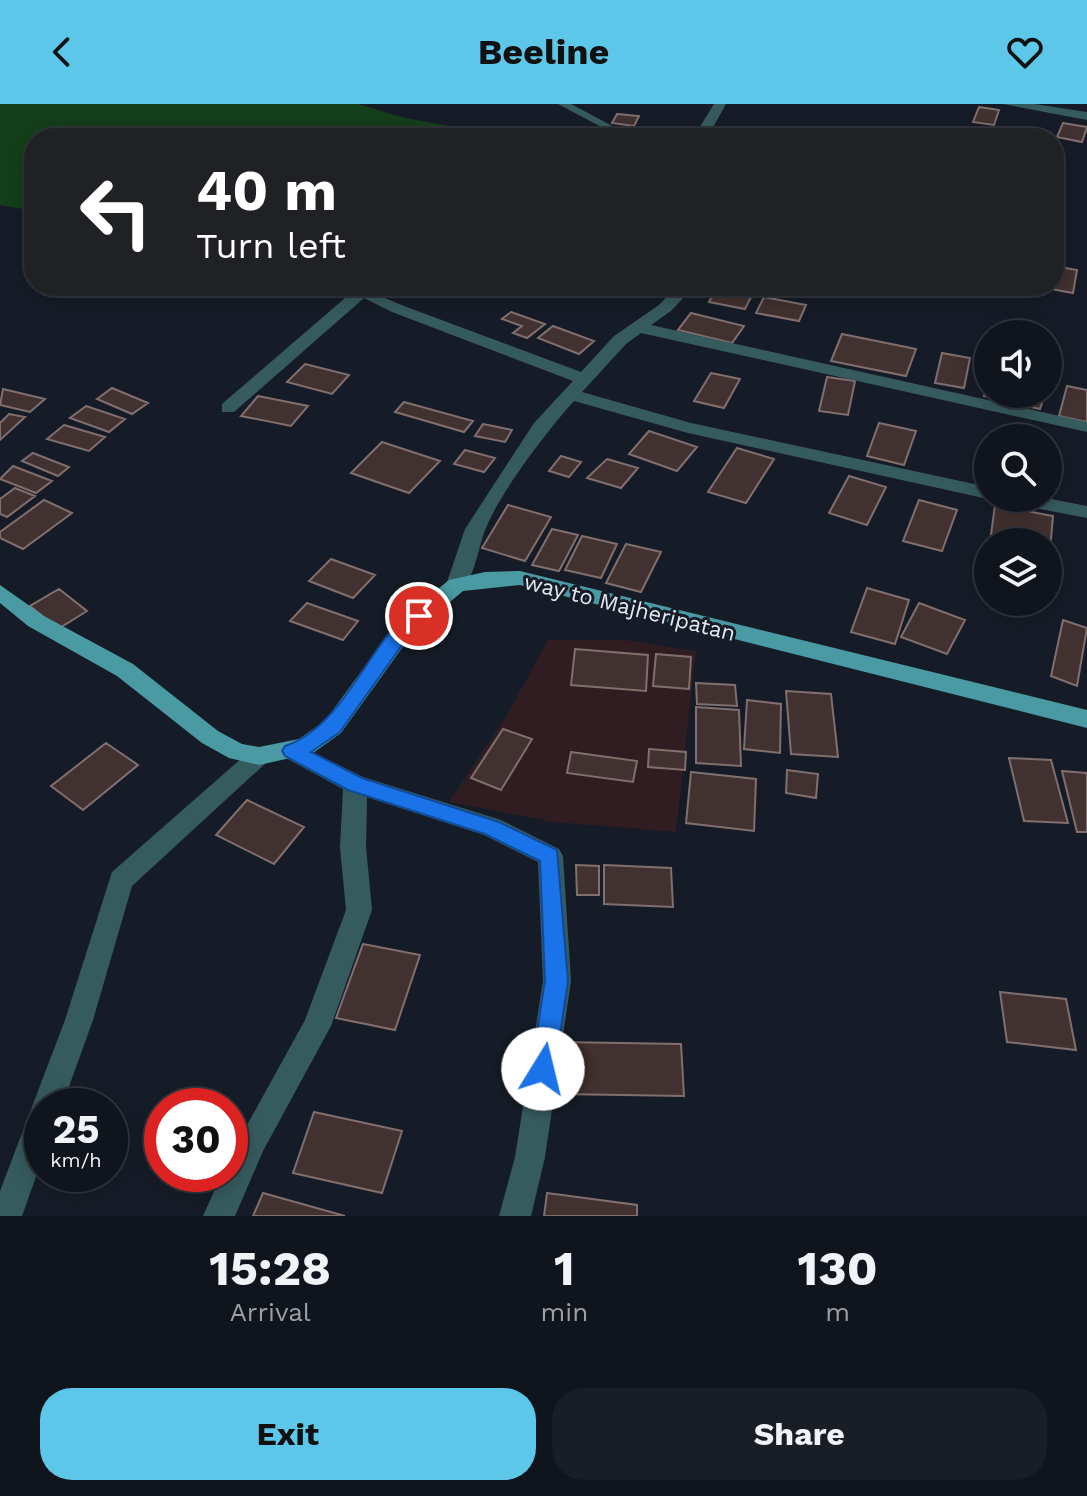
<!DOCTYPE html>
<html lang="en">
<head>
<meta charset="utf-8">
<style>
  body { margin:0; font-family:"Work Sans",sans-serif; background:#191e26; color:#f1f3f6; height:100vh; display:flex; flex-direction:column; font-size:30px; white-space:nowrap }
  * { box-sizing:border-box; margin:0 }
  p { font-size:26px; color:#9c9fa4 }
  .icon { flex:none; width:44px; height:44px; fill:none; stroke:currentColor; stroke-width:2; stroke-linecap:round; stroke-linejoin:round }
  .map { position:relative; height:1112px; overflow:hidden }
  .sheet { display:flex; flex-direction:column; background:#10151d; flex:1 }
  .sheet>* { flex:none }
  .guide { position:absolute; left:24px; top:24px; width:1040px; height:168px; border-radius:32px; box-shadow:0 4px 20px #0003,0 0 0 2px #30343b; background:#202124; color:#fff; overflow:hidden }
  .buttons { position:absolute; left:974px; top:216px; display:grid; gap:16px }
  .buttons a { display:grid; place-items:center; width:88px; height:88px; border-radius:50%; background:#10151d; box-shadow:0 4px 20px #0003,0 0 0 2px #30343b; font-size:40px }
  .speed { position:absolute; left:24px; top:984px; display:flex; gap:16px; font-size:40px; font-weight:700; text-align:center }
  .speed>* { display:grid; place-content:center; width:104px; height:104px; border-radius:50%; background:#10151d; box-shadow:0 4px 20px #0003,0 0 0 2px #30343b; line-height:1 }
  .speed small { font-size:20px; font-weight:400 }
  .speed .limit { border:12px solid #d22; background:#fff; color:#111 }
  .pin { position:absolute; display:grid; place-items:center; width:68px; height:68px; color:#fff; margin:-34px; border:4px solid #fff; border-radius:50%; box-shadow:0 2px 8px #0007 }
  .me { position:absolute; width:88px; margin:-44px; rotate:9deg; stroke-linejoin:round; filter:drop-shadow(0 0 6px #0008) }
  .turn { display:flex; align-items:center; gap:28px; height:168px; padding:0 40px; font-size:36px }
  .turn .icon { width:104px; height:104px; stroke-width:2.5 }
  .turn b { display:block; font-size:56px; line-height:68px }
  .eta { display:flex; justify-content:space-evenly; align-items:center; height:136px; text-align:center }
  .eta b { font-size:48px; font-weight:700; line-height:56px }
  .cta { display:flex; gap:16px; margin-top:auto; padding:16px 40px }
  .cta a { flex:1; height:92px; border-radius:32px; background:#5cc7e8; color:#111; font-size:32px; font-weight:700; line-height:92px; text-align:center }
  .cta a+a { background:#191e26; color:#f1f3f6 }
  header { display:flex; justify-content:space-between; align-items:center; height:104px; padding:0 40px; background:#5cc7e8; color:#111; font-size:36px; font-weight:700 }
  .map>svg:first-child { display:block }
  .industrial { fill:#2f1d21 }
  .green { fill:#143f19 }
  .building { fill:#413130; stroke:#816f6e; stroke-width:2 }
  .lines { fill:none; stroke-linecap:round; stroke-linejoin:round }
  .service { fill:#365b5e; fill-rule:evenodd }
  .minor { fill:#365b5e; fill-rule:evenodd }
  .primary { fill:#499aa2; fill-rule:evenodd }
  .route { fill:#1a73e8; stroke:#114b97; stroke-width:2 }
  .labels { text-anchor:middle; stroke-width:6; stroke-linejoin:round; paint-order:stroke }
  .street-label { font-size:22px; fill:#e3e7ef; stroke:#161c27 }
</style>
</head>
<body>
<header><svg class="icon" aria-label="back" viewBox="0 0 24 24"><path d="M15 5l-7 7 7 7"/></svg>Beeline<svg class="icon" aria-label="heart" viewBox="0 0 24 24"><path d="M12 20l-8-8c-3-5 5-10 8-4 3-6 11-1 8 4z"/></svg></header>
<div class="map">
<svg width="1087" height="1112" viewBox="0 0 1087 1112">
  <rect width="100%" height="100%" fill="#161c27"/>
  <path class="industrial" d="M548,536H625L696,547L676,728L554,718L449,698L507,611Z"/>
  <path class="green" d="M0,0H358L401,13L511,34H34V107L0,101Z"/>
  <path class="building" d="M979,3L999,6L994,21L973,18Z
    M617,10L639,12L634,22L612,19Z
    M1063,19L1087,23L1082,38L1057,33Z
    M994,23L1014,26L1012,34H991Z
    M1054,162L1077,166L1073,189L1035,182H1054Z
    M715,186L751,193L745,205L709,198Z
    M764,193L806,201L799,217L756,209Z
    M511,208L545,220L527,234L513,229L522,222L502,215Z
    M691,209L744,222L732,239L678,226Z
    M553,222L594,237L579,250L538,234Z
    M842,230L916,245L906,272L831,257Z
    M942,249L970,254L964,284L935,279Z
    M305,260L349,271L332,290L287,278Z
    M711,269L740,275L724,304L694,297Z
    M827,273L855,277L848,311L819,307Z
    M988,282V290H1045L1040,305L984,292Z
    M1067,282L1087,286V318L1059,312Z
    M112,284L148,299L132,310L97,295Z
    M3,285L45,295L30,308L0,301Z
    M258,292L308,302L291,322L241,312Z
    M404,298L473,317L464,328L395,308Z
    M86,302L125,315L109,328L70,314Z
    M9,310L25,313L0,336V319Z
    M879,319L916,327L904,361L867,352Z
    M483,320L512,326L505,338L475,332Z
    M64,321L105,333L89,347L47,335Z
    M649,327L697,343L677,367L629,350Z
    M382,338L440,357L409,389L351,369Z
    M737,344L774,355L746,399L708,388Z
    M465,346L495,354L484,368L454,360Z
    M33,349L69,363L58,372L22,357Z
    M561,352L581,358L569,373L549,367Z
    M607,355L638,364L621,384L587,374Z
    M13,362L52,377L36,389L0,375Z
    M849,372L886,383L867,421L829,409Z
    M15,384L35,392L7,413L0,410V395Z
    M44,396L72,409L23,445L0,434V428Z
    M919,396L957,406L942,447L903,437Z
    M508,401L551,413L525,457L482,444Z
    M995,401L1053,412L1049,458L1048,438H990Z
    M552,425L578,431L559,467L532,461Z
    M582,432L617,440L601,474L565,466Z
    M626,440L661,448L641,488L606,479Z
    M331,455L375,471L353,494L309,477Z
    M867,484L909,496L895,540L851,528Z
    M59,485L87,507L58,525L30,502Z
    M307,499L358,517L343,536L290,517Z
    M919,499L965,516L947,550L901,533Z
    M1063,516L1087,524L1077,582L1051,572Z
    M575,545L648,551L646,587L571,581Z
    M656,550L691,553L689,585L653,582Z
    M696,579L735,581L737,602L697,600Z
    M786,587L831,590L838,653L791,650Z
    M747,596L781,600L780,649L744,645Z
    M696,603L739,606L741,662L696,659Z
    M503,625L532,635L501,686L471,674Z
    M106,639L138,661L83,706L51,682Z
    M649,645L686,648L685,666L648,663Z
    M571,648L637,657L633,678L567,669Z
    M1009,654L1051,656L1068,719L1024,717Z
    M787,666L818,670L816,694L786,689Z
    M1062,667L1087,669V728H1077Z
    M691,668L756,675L754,727L686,719Z
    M247,696L304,723L274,760L216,731Z
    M576,761L599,762V791H577Z
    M604,761L671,764L673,803L604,800Z
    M363,840L420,851L395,926L336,914Z
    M1000,888L1066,895L1076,946L1007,938Z
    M560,938L681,940L684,992L560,990Z
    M314,1008L402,1027L382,1089L293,1069Z
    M263,1089L345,1112H253Z
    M547,1089L637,1101V1112H544Z"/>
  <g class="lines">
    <path class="service" d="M558,0H571L635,34H622Z"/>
    <path class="minor" d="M714,0H726L707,34H693Z
      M1003,0H1034L1087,8V16Z
      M359,182H373L378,191L404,202L581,268L614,232L659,201L677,182H694L671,207L651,221L1087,318V328L641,229L626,240L582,288L691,319L988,383V394H992L988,395L688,329L574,297C547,327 497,392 484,429C478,445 473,483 456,488L446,481L465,425L534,319L573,277L392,208L364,194L234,308H222V300Z
      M1004,394H1046L1087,402V414L1014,400Z
      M292,638L363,673L501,716L559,745L563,752L571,877L545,1053L531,1112H499L515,1053L543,877L538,758L484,731L367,693L366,743L372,806L331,922L263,1047L235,1112H203L222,1070H230V1052L305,916L346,806L340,743L343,685L284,653L280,647L284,641Z
      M259,643L267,646L271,652L267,658L132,782L93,916L62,1002H42V1056L22,1112H0V1087L65,916L112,768L251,646Z"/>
    <path class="primary" d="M520,467L1087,606V624L520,481L463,487L412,530L341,629L313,649L259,661L229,654L202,639L117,572L28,522L0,499V481L44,512L133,560L218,627L242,640L259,643L299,635L325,617L396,520L449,476L485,468Z"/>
  </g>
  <path class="route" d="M419,506L425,508V516L410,530L340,628L311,648L362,674L499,718L557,746L568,877L555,965L552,973L543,976L535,973L531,965L545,877L540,757L485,730L348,686L285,652L282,647L285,642C350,621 376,518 419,506Z"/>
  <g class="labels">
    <g class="street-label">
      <text transform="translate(630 503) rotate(14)" y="8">way to Majheripatan</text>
    </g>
  </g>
</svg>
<div class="buttons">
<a><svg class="icon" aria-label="sound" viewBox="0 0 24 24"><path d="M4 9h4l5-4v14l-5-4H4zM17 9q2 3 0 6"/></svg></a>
<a><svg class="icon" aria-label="search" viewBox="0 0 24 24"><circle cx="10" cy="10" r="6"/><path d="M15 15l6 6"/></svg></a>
<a><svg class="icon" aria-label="layers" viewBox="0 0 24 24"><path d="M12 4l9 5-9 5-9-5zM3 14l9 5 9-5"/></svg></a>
</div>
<div class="speed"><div>25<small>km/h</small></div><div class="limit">30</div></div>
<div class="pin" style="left:419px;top:512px;background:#d93025"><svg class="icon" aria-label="arrive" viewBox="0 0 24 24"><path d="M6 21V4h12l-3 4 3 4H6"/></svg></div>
<svg class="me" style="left:543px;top:965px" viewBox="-20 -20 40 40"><circle r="19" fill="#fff"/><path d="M0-13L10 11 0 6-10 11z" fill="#1a73e8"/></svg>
<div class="guide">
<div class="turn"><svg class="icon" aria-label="left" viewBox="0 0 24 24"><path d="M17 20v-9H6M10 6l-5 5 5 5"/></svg><div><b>40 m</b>Turn left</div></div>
</div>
</div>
<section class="sheet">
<div class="eta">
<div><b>15:28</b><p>Arrival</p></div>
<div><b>1</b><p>min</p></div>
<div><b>130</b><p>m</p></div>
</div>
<div class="cta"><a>Exit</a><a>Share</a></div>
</section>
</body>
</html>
